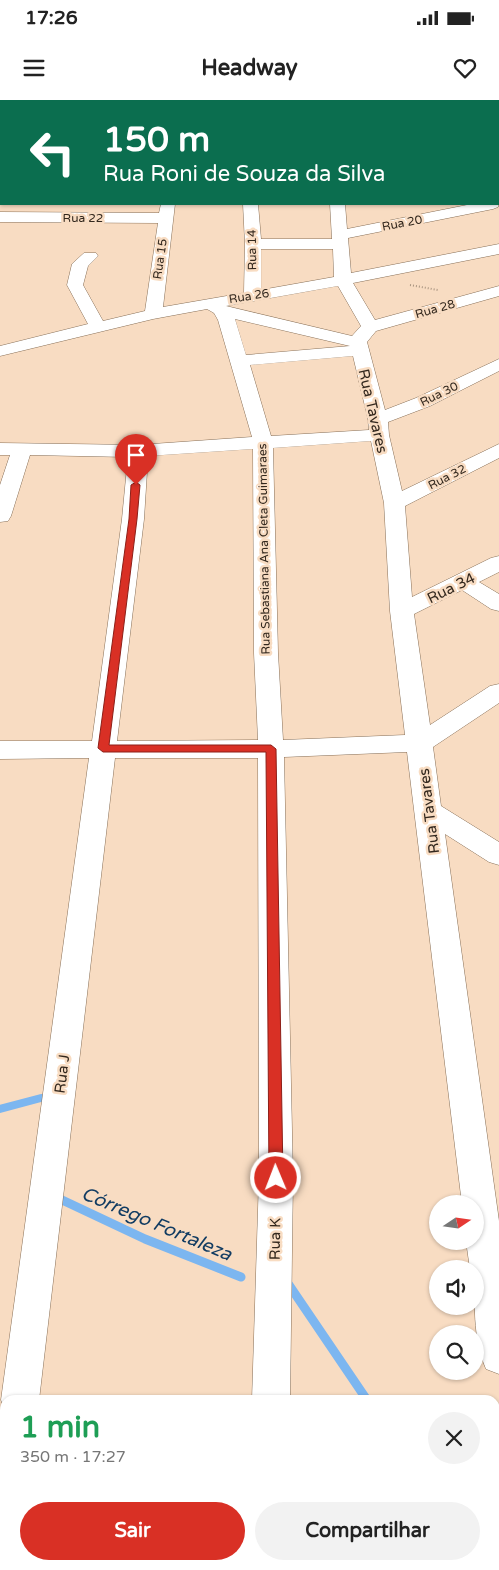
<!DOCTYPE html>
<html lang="pt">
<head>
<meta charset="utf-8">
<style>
  body { margin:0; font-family:"Varela Round",sans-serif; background:#f2f2f2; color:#222; height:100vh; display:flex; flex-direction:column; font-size:19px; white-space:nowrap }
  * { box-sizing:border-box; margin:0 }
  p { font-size:16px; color:#767676 }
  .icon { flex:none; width:28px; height:28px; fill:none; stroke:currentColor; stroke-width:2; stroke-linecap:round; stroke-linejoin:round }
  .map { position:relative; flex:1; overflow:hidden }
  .sheet { position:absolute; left:0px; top:1295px; width:500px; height:175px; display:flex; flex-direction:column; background:#fff; border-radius:15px 15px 0 0; box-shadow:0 1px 4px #0004 }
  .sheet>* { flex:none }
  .top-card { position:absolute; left:0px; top:0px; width:500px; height:105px; box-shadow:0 1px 4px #0004; background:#0b6e4f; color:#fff; overflow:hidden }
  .needle { width:32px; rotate:77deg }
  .controls { position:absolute; left:429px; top:1095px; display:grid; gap:10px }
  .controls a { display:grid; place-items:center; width:55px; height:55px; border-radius:50%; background:#fff; box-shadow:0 1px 4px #0004; font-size:25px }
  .pin { position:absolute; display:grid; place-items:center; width:42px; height:42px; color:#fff; margin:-51px -21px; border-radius:50% 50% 50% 0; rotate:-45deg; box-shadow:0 0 5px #0007 }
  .pin .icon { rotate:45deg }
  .me { position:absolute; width:55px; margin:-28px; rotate:359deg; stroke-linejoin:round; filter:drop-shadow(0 0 4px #0008) }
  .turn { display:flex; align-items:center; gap:18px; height:105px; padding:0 20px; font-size:22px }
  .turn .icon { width:65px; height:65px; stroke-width:2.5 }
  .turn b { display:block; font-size:35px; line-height:42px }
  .round { display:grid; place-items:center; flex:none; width:52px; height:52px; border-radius:26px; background:#f2f2f2 }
  .overview { display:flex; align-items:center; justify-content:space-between; height:85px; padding:0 20px }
  h1 { font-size:30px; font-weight:800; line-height:38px; color:#1e9e55 }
  .cta { display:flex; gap:10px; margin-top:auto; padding:10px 20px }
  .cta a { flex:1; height:58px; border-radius:30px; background:#d93025; color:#fff; font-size:20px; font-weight:800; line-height:58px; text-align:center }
  .cta a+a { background:#f2f2f2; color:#222 }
  .status { display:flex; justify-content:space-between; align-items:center; height:35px; padding:0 25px; background:#fff; direction:ltr }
  .status svg { height:14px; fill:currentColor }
  header { display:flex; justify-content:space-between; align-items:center; height:65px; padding:0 20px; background:#fff; font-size:22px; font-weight:800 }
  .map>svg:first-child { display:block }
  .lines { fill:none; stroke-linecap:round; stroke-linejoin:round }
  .stream-far2 { stroke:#7cb6f0; stroke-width:4 }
  .stream-far1 { stroke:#7cb6f0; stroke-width:8 }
  .stream { stroke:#7cb6f0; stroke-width:9 }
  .minor-casing { stroke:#887058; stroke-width:1 }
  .path { stroke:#aa9581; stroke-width:2; stroke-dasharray:1 2; stroke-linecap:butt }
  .minor { fill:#fff; fill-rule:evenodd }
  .route { fill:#d93025; stroke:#8d1f18 }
  .labels { text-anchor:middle; stroke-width:5; stroke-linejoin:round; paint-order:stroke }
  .far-street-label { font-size:12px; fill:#33281e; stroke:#f8dcc2 }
  .street-label { font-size:15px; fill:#33281e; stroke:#f8dcc2 }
  .near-water-label { font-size:19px; font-style:italic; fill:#123c62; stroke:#f8dcc2 }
</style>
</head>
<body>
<div class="status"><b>17:26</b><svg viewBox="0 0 49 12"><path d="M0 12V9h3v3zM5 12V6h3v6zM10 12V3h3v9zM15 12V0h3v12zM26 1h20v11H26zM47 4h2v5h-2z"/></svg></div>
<header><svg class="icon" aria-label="menu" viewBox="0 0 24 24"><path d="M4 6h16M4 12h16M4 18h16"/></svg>Headway<svg class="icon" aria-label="heart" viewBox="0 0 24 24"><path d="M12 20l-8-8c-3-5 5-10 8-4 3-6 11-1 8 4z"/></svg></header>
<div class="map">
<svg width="499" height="1470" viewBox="0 0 499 1470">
  <rect width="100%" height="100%" fill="#f8dcc2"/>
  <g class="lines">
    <path class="stream-far2" d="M252,0L254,1
      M345,0L347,1"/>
    <path class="stream-far1" d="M0,1009L41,998"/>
    <path class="stream" d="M60,1099L145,1139L241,1177
      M287,1182L367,1300"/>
    <defs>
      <path id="minor" d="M28,0H42V1H29Z
        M111,0H136L137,1H112Z
        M321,0H335V1H322Z
        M443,0H457L458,1H444Z
        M0,26H1V34H0Z
        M0,53H1V61H0Z
        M0,82H1V90H0Z
        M499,102L498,107L493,109L348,138L351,173L499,144V154L353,183L375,220L499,186V196L376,231L367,242L385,310L416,298L499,259V271L430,306L388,322L389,335L402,391L499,344V358L405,406L412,497L491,458L499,456V472L479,482L499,494V511L491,509L462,490L414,514L430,625L490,586L499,584V603L433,647L441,706L499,742V765L489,762L445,734L499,1121V1274L486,1269C472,1237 475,1202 475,1169H470L466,1141H475V1104H462L407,652L284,657L293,1078L290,1300H252L259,1078L258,658H115L39,1300H5V1310L1,1300L89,658L0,659V641H92L122,419L128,357L30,355L11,416L8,421L0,422V385L10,355H0V343L138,345L252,337L218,220L214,213L207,209L153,219L0,256V246L88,224L67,185L72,164L84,153H96L98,156L88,166L83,185L103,221L145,211L158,123L0,122V112L159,113L161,104H175L163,207L244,193L245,144L243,104H258L261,139H332L330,104H345L347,129L472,104H499ZM261,149H333L334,177L261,190ZM338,186L361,226L352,236L226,206ZM235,219L350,246L246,255ZM353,256L368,319L369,330L271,336L250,265ZM371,341L384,403L390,511L405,635L283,640L278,553L273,348ZM253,349L254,553L258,640L117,641L144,419L148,356Z
        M5,1391V1465H11L0,1470V1393Z
        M246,1465H288V1470H246Z"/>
    </defs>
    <use href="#minor" class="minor-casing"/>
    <path class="path" d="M410,185L438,190"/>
    <use href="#minor" class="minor"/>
  </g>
  <path class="route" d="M136,382L140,385L137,419L109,645H271L276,649L283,1078L281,1083L276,1084L271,1083L269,1078L266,652H103L98,648L129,419L131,385Z"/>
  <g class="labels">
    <g class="far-street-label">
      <text x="83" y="122">Rua 22</text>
      <text transform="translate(402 123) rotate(-11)" y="4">Rua 20</text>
      <text transform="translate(252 150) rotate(-91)" y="4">Rua 14</text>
      <text transform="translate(160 159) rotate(-82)" y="4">Rua 15</text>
      <text transform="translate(249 196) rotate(-9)" y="4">Rua 26</text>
      <text transform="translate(435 209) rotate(-16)" y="4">Rua 28</text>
      <text transform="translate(439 294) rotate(-26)" y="4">Rua 30</text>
      <text transform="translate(447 377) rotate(-27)" y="4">Rua 32</text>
      <text transform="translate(264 449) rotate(-91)" y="4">Rua Sebastiana Ana Cleta Guimaraes</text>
    </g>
    <g class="street-label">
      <text transform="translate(373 311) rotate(77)" y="5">Rua Tavares</text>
      <text transform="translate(451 488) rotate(-26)" y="5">Rua 34</text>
      <text transform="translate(429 711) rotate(-97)" y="5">Rua Tavares</text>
      <text transform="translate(62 974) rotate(-83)" y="5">Rua J</text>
      <text transform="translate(275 1139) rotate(-89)" y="5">Rua K</text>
    </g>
    <g class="near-water-label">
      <text transform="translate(157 1123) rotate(23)" y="7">Córrego Fortaleza</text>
    </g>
  </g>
</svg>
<div class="controls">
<a><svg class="needle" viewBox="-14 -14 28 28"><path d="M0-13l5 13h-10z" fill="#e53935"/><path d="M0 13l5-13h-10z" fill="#767676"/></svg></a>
<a><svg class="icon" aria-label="sound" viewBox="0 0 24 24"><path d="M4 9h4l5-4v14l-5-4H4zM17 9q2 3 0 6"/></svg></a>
<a><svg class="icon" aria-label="search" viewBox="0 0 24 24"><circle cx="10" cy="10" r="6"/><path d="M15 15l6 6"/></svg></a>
</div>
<div class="pin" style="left:136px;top:385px;background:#d93025"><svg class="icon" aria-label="arrive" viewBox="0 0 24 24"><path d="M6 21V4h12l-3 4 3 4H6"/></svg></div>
<svg class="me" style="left:276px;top:1078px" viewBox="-20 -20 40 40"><circle r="17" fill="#d93025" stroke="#fff" stroke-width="3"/><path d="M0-11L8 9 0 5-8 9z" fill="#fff"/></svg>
<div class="top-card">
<div class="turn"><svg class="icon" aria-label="left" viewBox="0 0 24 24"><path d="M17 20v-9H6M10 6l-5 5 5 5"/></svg><div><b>150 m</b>Rua Roni de Souza da Silva</div></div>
</div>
<section class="sheet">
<div class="overview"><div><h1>1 min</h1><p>350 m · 17:27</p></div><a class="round"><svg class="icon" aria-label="close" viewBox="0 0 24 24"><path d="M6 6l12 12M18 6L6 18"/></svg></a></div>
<div class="cta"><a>Sair</a><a>Compartilhar</a></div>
</section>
</div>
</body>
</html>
